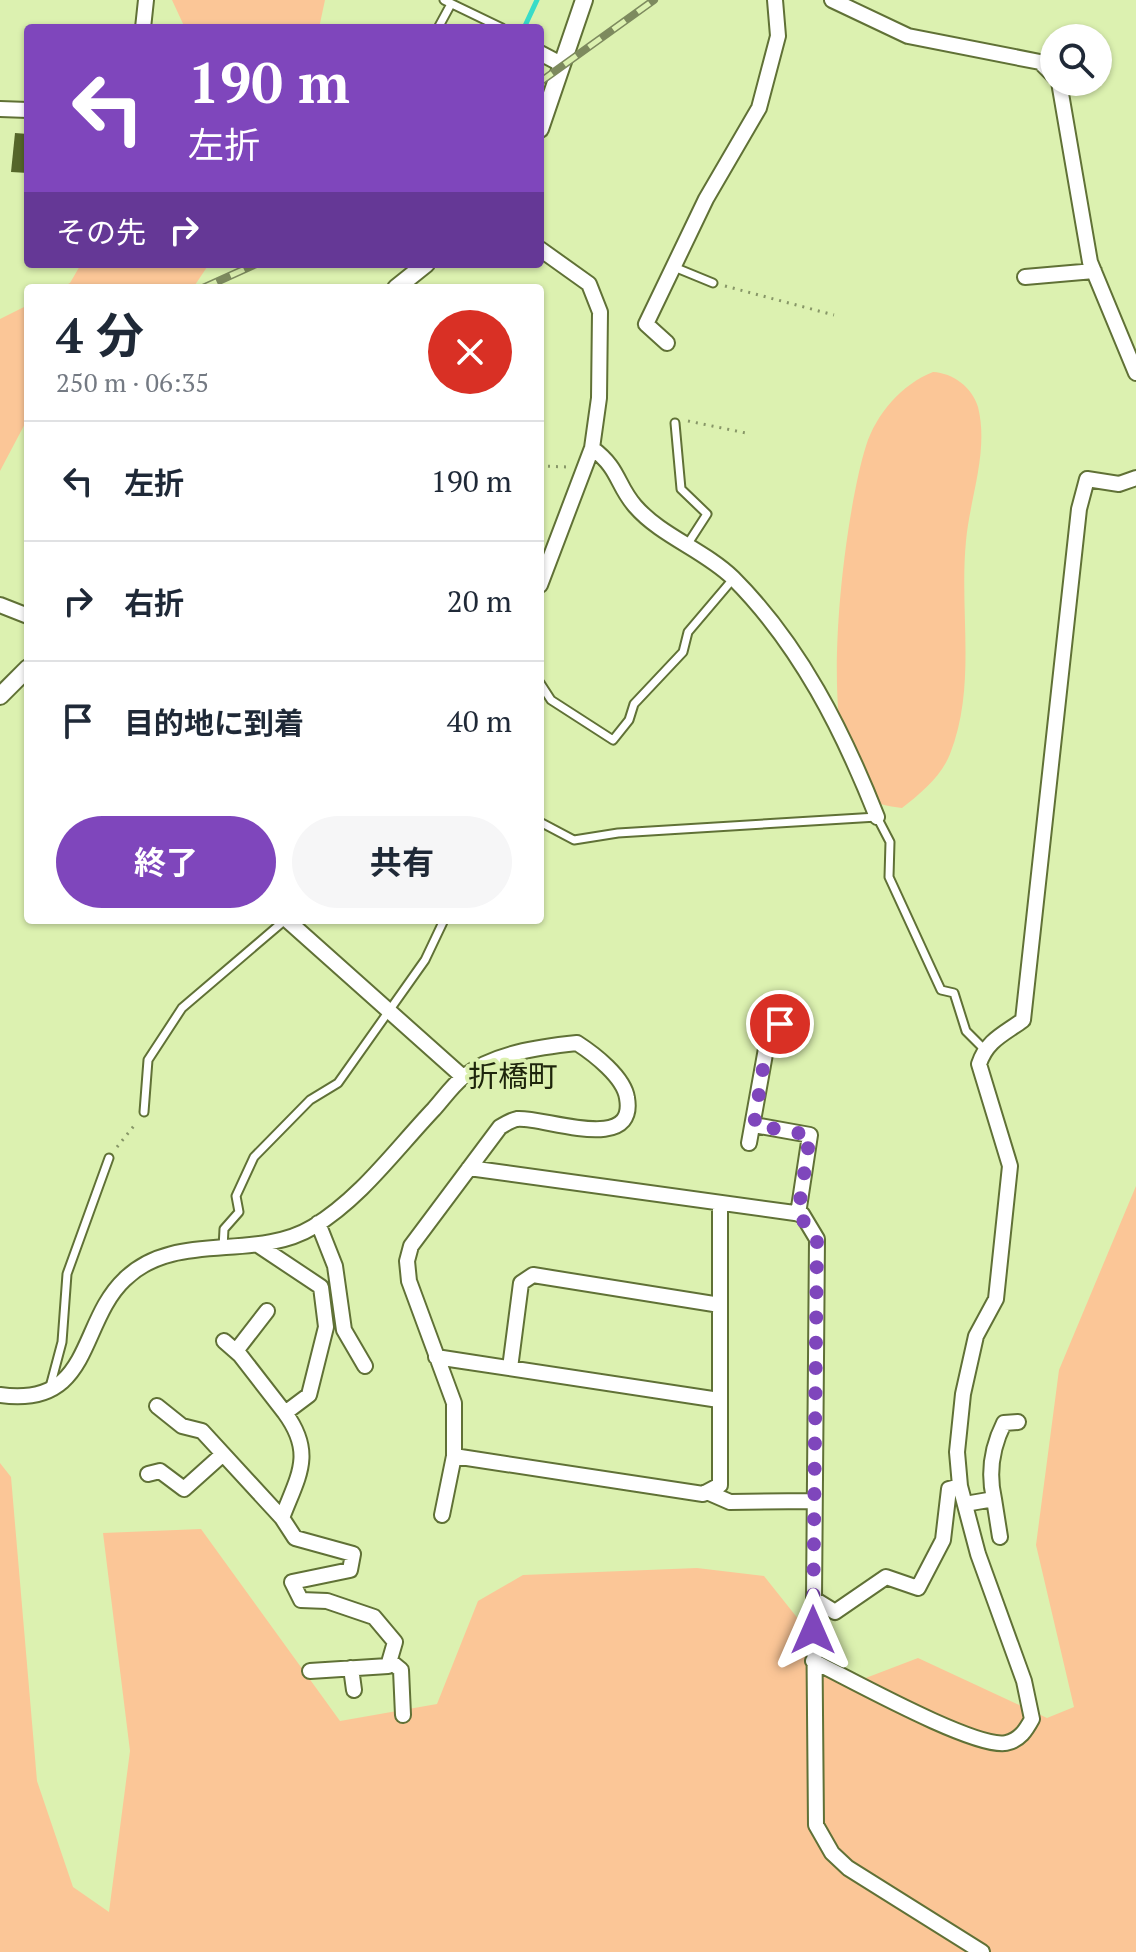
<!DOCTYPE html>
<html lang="ja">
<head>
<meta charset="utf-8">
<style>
  body { margin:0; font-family:"PT Serif","Noto Sans JP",serif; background:#f6f6f7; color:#1f2937; height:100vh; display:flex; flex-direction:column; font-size:30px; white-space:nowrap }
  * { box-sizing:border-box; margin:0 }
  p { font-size:26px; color:#747a83 }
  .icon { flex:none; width:44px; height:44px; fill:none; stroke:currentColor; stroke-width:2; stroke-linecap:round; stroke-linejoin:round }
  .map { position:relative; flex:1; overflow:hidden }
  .side { position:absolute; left:24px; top:284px; width:520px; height:640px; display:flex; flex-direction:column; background:#fff; border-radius:8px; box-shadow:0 2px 6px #0004 }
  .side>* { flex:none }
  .guide { position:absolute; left:24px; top:24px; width:520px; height:244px; border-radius:8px; box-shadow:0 2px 6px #0004; background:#7f46bc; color:#fff; overflow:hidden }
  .fabs { position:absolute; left:1040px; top:24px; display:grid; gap:16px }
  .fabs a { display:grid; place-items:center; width:72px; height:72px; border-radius:50%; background:#fff; box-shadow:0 2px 6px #0004; font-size:40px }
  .pin { position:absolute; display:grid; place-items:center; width:68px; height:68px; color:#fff; margin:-34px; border:4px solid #fff; border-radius:50%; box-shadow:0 2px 8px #0007 }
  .me { position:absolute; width:88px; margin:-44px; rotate:0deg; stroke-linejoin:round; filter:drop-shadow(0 0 6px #0008) }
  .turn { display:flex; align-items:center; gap:28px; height:168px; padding:0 32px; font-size:36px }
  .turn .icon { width:104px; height:104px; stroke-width:2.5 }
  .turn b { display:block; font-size:56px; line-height:68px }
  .then { display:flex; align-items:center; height:76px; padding:0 32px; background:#0003; gap:16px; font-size:30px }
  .round { display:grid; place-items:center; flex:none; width:84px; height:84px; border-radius:42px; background:#f6f6f7 }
  .headline { display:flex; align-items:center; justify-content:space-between; height:136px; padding:0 32px }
  h1 { font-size:48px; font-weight:700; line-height:60px }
  .cta { display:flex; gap:16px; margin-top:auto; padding:16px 32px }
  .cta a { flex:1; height:92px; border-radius:48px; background:#7f46bc; color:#fff; font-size:32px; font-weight:700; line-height:92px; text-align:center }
  .cta a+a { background:#f6f6f7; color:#1f2937 }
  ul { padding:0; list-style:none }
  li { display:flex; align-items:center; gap:24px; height:120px; padding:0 32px; border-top:2px solid #e0e1e3 }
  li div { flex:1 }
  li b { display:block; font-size:30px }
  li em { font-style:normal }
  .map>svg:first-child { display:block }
  .green { fill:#fbc697 }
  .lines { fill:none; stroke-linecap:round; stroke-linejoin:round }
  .stream { stroke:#39dcc8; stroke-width:5 }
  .building { fill:#55662a }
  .service-casing { stroke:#607136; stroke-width:11 }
  .minor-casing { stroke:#607136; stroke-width:18 }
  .tertiary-casing { stroke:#607136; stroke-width:20 }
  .path { stroke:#879667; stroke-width:3; stroke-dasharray:2 6; stroke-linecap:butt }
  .service { stroke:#fff; stroke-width:7 }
  .minor { stroke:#fff; stroke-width:14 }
  .tertiary { stroke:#fff; stroke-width:16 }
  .rail-casing { stroke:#7d8a5e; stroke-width:8 }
  .rail { stroke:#dcf1b0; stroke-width:5; stroke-dasharray:15; stroke-linecap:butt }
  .route { stroke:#7f46bc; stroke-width:14; stroke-dasharray:0 25.2 }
  .labels { text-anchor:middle; stroke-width:8; stroke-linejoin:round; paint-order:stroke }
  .quarter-label { font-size:30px; fill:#1e250c; stroke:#dcf1b0 }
</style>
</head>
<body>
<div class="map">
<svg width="1136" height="1952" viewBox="0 0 1136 1952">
  <rect width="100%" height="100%" fill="#dcf1b0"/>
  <path class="green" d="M172,0H325L319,28H185Z
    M81,264H209L193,288H60L70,283Z
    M28,305V418L0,471V319Z
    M933,372C953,373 972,387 978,407C989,451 970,497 966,541C959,612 977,685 950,754C941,777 921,793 902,808C888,806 874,805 863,793C814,743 845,511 866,446C876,414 902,384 933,372Z
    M1136,1186V1952H0V1463L11,1477L37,1781L73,1887L109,1912L130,1751L103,1533L201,1529L340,1721L437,1704L478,1601L523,1575L697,1568L764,1576L850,1684L918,1658L1047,1718L1074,1707L1036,1545L1059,1370Z"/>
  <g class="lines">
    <path class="stream" d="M524,28L537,0"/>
  </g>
  <path class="building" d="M15,133L28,134V173L11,172Z"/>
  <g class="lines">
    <defs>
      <path id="service" d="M444,0L502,28
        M438,28L451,4
        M674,267L713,283
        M675,423L681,489L707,514L687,545
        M540,683L551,700L613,740L629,720L634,704L683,652L688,632L733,579
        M540,822L574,840L618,833L877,817L890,842L889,877L941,990L954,993L966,1031L984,1049
        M144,1112L148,1060L182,1008L285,920
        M223,1248L224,1229L239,1212L236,1196L254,1157L310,1100L338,1083L425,960L444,920
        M50,1387L62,1342L67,1274L109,1158"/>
      <path id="minor" d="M832,0L908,36L1040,62L1054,76
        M143,28L146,0
        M540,53L561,64
        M1059,82L1090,262L1136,373
        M0,109L28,110
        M540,249L589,284L600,312L599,398L592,448L540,585
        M1025,277L1094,271
        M667,343L646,324L706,199L759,108L778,36L775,0
        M592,448C620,469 616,484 635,506C661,536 704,550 733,578C800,645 843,731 877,817
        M0,605L28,616
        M287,920L463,1077
        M754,1125L810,1135L798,1214
        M749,1143L767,1043L780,1024
        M469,1168L802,1214L817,1239L814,1599L835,1612L886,1577L918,1588L943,1540L949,1489L960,1486
        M318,1223L335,1266L344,1330L365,1366
        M224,1341L240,1355L285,1413L309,1395L326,1327L321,1287L258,1245
        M236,1351L267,1311
        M436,1357L719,1400
        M510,1368L521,1283L533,1275L720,1305
        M0,1395C93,1408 78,1323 125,1279C175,1230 255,1262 313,1227C361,1198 396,1149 434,1109C443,1099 452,1086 463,1077C494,1053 539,1047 577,1043C594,1054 624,1077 627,1098C637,1155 542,1116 517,1119C512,1120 505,1124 500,1127L411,1246L407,1261L409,1281L454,1403V1456L703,1494L720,1485V1203
        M157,1406L182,1426L202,1431L282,1518C298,1476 315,1454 285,1413
        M148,1474L160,1471L184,1489L223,1454
        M707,1492L730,1502L814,1501
        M994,1499C988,1473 992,1447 1004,1423L1018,1422
        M965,1504L994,1499L1000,1537
        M442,1515L454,1456
        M282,1518L295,1538L353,1554L350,1570L292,1582L301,1600L327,1601L374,1617L395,1642L388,1666L310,1671
        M814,1599L816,1825L832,1853L848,1868L982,1952
        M390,1661L401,1670L403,1715
        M813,1661C848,1678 975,1749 1006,1743C1020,1740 1026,1730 1032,1719L1024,1681L978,1554L960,1486L957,1452L963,1394L976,1336L996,1299L1010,1166L979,1064C987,1040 1004,1034 1023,1020L1079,509L1087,479L1119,484L1136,478
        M351,1668L354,1690"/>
      <path id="tertiary" d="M540,129L584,0
        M396,288L426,264
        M0,696L28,668"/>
    </defs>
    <use href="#service" class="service-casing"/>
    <use href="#minor" class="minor-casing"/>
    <use href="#tertiary" class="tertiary-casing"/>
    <path class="path" d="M725,286L834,315
      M688,421L746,433
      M540,466L568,467
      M117,1147L137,1122"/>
    <use href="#service" class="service"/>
    <use href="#minor" class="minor"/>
    <use href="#tertiary" class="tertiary"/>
    <defs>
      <path id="rail" d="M540,82L654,0
        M203,288L256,264"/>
    </defs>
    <use href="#rail" class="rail-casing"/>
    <use href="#rail" class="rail"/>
  </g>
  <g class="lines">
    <path class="route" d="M780,1024L767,1043L754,1125L810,1135L798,1214L817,1239L813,1630"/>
  </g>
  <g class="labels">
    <g class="quarter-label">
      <text x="513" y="1087">折橋町</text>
    </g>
  </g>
</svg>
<div class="fabs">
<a><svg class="icon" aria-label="search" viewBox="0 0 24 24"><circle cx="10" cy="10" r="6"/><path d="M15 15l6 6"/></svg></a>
</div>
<div class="pin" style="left:780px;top:1024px;background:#d93025"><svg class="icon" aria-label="arrive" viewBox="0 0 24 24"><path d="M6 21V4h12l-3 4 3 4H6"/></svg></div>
<svg class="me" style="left:813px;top:1630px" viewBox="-20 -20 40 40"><path d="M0-17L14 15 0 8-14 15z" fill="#7f46bc" stroke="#fff" stroke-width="4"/></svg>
<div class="guide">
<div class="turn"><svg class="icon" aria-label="left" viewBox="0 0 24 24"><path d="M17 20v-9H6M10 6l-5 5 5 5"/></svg><div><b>190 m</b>左折</div></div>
<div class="then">その先<svg class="icon" aria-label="right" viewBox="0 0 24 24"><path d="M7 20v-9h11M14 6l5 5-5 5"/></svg></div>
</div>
<section class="side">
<div class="headline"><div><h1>4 分</h1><p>250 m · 06:35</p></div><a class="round" style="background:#d93025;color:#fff"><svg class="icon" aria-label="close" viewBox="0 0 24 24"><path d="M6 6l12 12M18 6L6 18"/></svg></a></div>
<ul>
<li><svg class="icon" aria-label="left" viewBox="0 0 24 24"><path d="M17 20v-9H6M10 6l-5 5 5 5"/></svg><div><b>左折</b></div><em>190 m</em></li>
<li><svg class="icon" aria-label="right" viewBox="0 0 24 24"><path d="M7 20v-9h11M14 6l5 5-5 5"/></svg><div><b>右折</b></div><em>20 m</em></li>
<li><svg class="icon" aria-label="arrive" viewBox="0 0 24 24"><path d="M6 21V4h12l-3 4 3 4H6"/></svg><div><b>目的地に到着</b></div><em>40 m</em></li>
</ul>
<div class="cta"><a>終了</a><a>共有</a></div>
</section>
</div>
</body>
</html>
